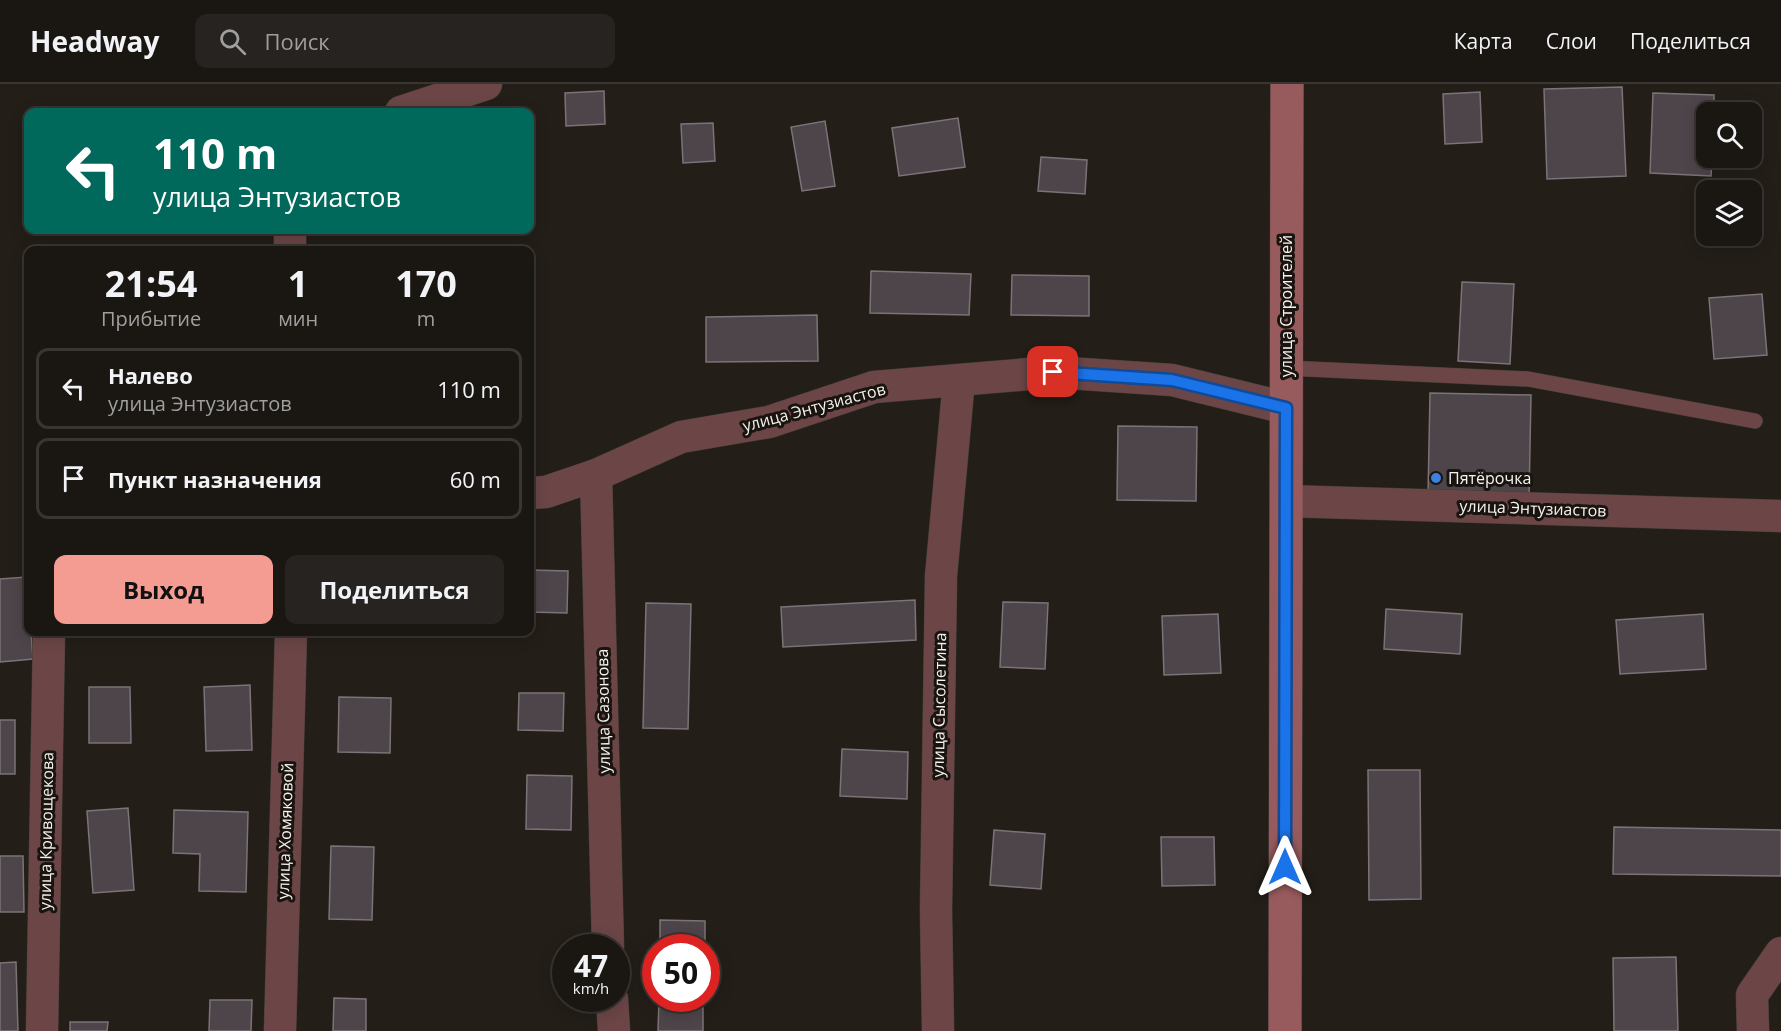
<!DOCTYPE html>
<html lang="ru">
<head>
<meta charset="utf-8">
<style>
  body { margin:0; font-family:"Open Sans",sans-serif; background:#272320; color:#f1f3f6; height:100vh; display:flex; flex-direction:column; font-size:22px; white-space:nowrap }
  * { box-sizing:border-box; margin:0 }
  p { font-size:20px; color:#9f9f9f }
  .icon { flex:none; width:33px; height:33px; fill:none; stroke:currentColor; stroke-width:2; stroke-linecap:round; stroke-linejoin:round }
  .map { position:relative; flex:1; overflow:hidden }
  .details { position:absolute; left:24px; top:162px; width:510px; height:390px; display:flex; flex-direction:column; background:#1a1612; border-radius:12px; box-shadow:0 3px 15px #0003,0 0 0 2px #383532 }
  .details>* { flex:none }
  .guide { position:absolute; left:24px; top:24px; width:510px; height:126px; border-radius:12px; box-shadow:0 3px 15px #0003,0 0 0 2px #383532; background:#00695c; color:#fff; overflow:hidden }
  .fabs { position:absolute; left:1696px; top:18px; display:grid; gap:12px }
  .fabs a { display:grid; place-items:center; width:66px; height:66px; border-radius:12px; background:#1a1612; box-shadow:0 3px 15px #0003,0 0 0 2px #383532; font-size:30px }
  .speed { position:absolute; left:552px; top:850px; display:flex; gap:12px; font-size:30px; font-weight:700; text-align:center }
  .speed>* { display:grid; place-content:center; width:78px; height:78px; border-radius:50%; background:#1a1612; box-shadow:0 3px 15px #0003,0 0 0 2px #383532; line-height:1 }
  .speed small { font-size:15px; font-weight:400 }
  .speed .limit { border:9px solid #d22; background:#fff; color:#111 }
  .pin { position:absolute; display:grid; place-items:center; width:51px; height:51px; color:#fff; margin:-26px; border-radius:12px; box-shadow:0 3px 9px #0006 }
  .me { position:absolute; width:66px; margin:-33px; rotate:0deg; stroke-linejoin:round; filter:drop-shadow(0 0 4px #0008) }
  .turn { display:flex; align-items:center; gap:21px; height:126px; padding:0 30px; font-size:27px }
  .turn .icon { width:78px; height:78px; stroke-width:2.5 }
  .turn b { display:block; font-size:42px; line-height:51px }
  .eta { display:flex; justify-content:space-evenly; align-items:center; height:102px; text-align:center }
  .eta b { font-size:36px; font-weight:700; line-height:42px }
  .primary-button { display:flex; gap:12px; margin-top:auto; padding:12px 30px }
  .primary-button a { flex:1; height:69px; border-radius:12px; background:#f59c92; color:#111; font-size:24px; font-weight:700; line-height:69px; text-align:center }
  .primary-button a+a { background:#272320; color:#f1f3f6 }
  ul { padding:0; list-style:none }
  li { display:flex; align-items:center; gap:18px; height:81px; margin:0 12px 9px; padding:0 18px; border:3px solid #383532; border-radius:12px }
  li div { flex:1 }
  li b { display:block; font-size:22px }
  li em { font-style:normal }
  header { display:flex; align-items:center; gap:36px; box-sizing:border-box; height:84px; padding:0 30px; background:#1a1612; border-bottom:2px solid #383532 }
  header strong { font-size:28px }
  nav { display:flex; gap:33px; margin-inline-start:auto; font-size:21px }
  .search { width:420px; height:54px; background:#272320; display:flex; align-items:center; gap:15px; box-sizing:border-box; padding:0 21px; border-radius:12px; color:#9f9f9f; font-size:22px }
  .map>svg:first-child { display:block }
  .building { fill:#4d454a; stroke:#7b7378; stroke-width:1.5 }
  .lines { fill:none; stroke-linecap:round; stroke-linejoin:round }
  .service-casing { stroke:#413c36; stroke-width:16 }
  .minor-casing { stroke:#413c36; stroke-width:33 }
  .secondary-casing { stroke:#413c36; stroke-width:34 }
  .service { stroke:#6c4647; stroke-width:15 }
  .minor { stroke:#6c4647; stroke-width:32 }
  .secondary { stroke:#985b5d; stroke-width:33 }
  .route-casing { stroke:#114b97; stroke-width:15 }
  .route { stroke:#1a73e8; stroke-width:10 }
  .shop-dot { fill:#3f7fe0; stroke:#19140f; stroke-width:2 }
  .labels { text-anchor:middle; stroke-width:6; stroke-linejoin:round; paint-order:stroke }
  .street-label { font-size:16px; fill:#f6f2ee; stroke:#19140f }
  .poi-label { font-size:16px; fill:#f6f2ee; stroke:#19140f; text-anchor:start }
</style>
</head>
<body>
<header>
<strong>Headway</strong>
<div class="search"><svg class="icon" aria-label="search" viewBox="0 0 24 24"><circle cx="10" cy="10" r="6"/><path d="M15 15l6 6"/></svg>Поиск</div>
<nav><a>Карта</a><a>Слои</a><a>Поделиться</a></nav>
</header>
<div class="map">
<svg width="1781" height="947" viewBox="0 0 1781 947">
  <rect width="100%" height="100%" fill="#231e18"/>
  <path class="building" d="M1622,3L1626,92L1547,95L1544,5Z
    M604,7L605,40L566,42L565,9Z
    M1480,8L1482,58L1445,60L1443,10Z
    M1653,9L1714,11V28H1707V74H1712L1711,92L1650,89Z
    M958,34L965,83L899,92L892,44Z
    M825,37L835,102L802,107L791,43Z
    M713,39L715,77L683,79L681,40Z
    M1041,73L1087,76L1085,110L1038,107Z
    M871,187L971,190L969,231L870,229Z
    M1012,191L1089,192V232L1011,231Z
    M1462,198L1514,200L1510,280L1458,277Z
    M1762,210L1767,271L1714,275L1709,214Z
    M817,231L818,277L706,278V233Z
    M1430,309L1531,311L1529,414L1428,411Z
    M1118,342L1197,343L1196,417L1117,416Z
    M530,486L568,487L567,529L530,528Z
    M26,493L28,548H31L33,575L0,578V495Z
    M915,516L916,556L783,563L781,523Z
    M1003,518L1048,519L1045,585L1000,583Z
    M646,519L691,520L688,645L643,644Z
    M1386,525L1462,530L1460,570L1384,565Z
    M1218,530L1221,589L1164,591L1162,532Z
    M1703,530L1706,585L1620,590L1616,536Z
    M250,601L252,666L206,667L204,603Z
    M89,603H130L131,659H89Z
    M519,609H564L563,647L518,646Z
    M339,613L391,614L390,669L338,668Z
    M0,636H15V690H0Z
    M842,665L908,668L907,715L840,712Z
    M1368,686H1420L1421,815L1369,816Z
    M527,691L572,692L571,746L526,745Z
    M128,724L134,806L93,809L87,727Z
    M174,726L248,728L246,808L199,807L200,770L173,769Z
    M1614,743L1781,746V792L1613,790Z
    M994,746L1045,750L1041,805L990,801Z
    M1161,753H1214L1215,801L1162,802Z
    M331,762L374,763L372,836L329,835Z
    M0,772H23L24,828H0Z
    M660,836L705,837V864H660Z
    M1676,873L1678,947H1614L1613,874Z
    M16,878L18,947H0V879Z
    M334,914L366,915V947H333Z
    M659,915H703V947H658Z
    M210,916H252L251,947H209Z
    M70,938H108L107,947H70Z"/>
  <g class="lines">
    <defs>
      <path id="service" d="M1286,284L1528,295L1755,337"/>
      <path id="minor" d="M401,28L486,0
        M290,146V166
        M596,391L608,864
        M530,409L546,408L596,391L681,353L769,338L874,303L1053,288L1172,296L1286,324
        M1286,417L1781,432
        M612,915L614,947
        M42,947L49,548
        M280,947L291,548
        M938,947L936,826L941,492L959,296
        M1753,947L1752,911L1781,869"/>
      <path id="secondary" d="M1285,947L1287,0"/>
    </defs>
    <use href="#service" class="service-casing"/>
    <use href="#minor" class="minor-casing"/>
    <use href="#secondary" class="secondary-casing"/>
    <use href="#service" class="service"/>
    <use href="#minor" class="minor"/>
    <use href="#secondary" class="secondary"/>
  </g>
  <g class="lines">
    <defs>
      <path id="route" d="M1053,288L1172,296L1286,324L1285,783"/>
    </defs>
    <use href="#route" class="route-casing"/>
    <use href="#route" class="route"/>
  </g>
  <circle class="shop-dot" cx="1436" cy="394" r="6"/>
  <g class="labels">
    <g class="street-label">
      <text transform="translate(1286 222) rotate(-90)" y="6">улица Строителей</text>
      <text transform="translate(814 323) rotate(-15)" y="6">улица Энтузиастов</text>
      <text transform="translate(1533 424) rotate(2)" y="6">улица Энтузиастов</text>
      <text transform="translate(939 621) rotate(-89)" y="6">улица Сысолетина</text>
      <text transform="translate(603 627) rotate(-91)" y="6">улица Сазонова</text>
      <text transform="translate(46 747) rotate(-89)" y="6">улица Кривощекова</text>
      <text transform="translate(285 747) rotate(-88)" y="6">улица Хомяковой</text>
    </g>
    <g class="poi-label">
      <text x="1448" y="400">Пятёрочка</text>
    </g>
  </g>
</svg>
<div class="fabs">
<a><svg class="icon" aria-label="search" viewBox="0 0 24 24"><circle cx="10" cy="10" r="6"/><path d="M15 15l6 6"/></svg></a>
<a><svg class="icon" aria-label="layers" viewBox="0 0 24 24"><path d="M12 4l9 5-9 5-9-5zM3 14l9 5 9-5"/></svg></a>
</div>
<div class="speed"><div>47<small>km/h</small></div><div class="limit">50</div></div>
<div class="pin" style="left:1053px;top:288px;background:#d93025"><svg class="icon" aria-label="arrive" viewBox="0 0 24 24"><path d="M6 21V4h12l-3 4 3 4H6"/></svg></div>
<svg class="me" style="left:1285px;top:783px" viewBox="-20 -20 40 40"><path d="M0-17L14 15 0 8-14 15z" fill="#1a73e8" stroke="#fff" stroke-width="4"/></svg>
<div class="guide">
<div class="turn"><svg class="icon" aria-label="left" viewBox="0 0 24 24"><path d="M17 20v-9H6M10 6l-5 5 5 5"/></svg><div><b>110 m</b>улица Энтузиастов</div></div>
</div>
<section class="details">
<div class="eta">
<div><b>21:54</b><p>Прибытие</p></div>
<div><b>1</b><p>мин</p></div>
<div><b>170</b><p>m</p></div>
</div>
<ul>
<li><svg class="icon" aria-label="left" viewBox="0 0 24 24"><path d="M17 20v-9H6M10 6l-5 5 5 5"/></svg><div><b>Налево</b><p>улица Энтузиастов</p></div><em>110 m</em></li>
<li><svg class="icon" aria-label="arrive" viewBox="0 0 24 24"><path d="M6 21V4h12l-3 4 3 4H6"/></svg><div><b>Пункт назначения</b></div><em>60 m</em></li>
</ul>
<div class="primary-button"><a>Выход</a><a>Поделиться</a></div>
</section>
</div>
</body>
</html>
